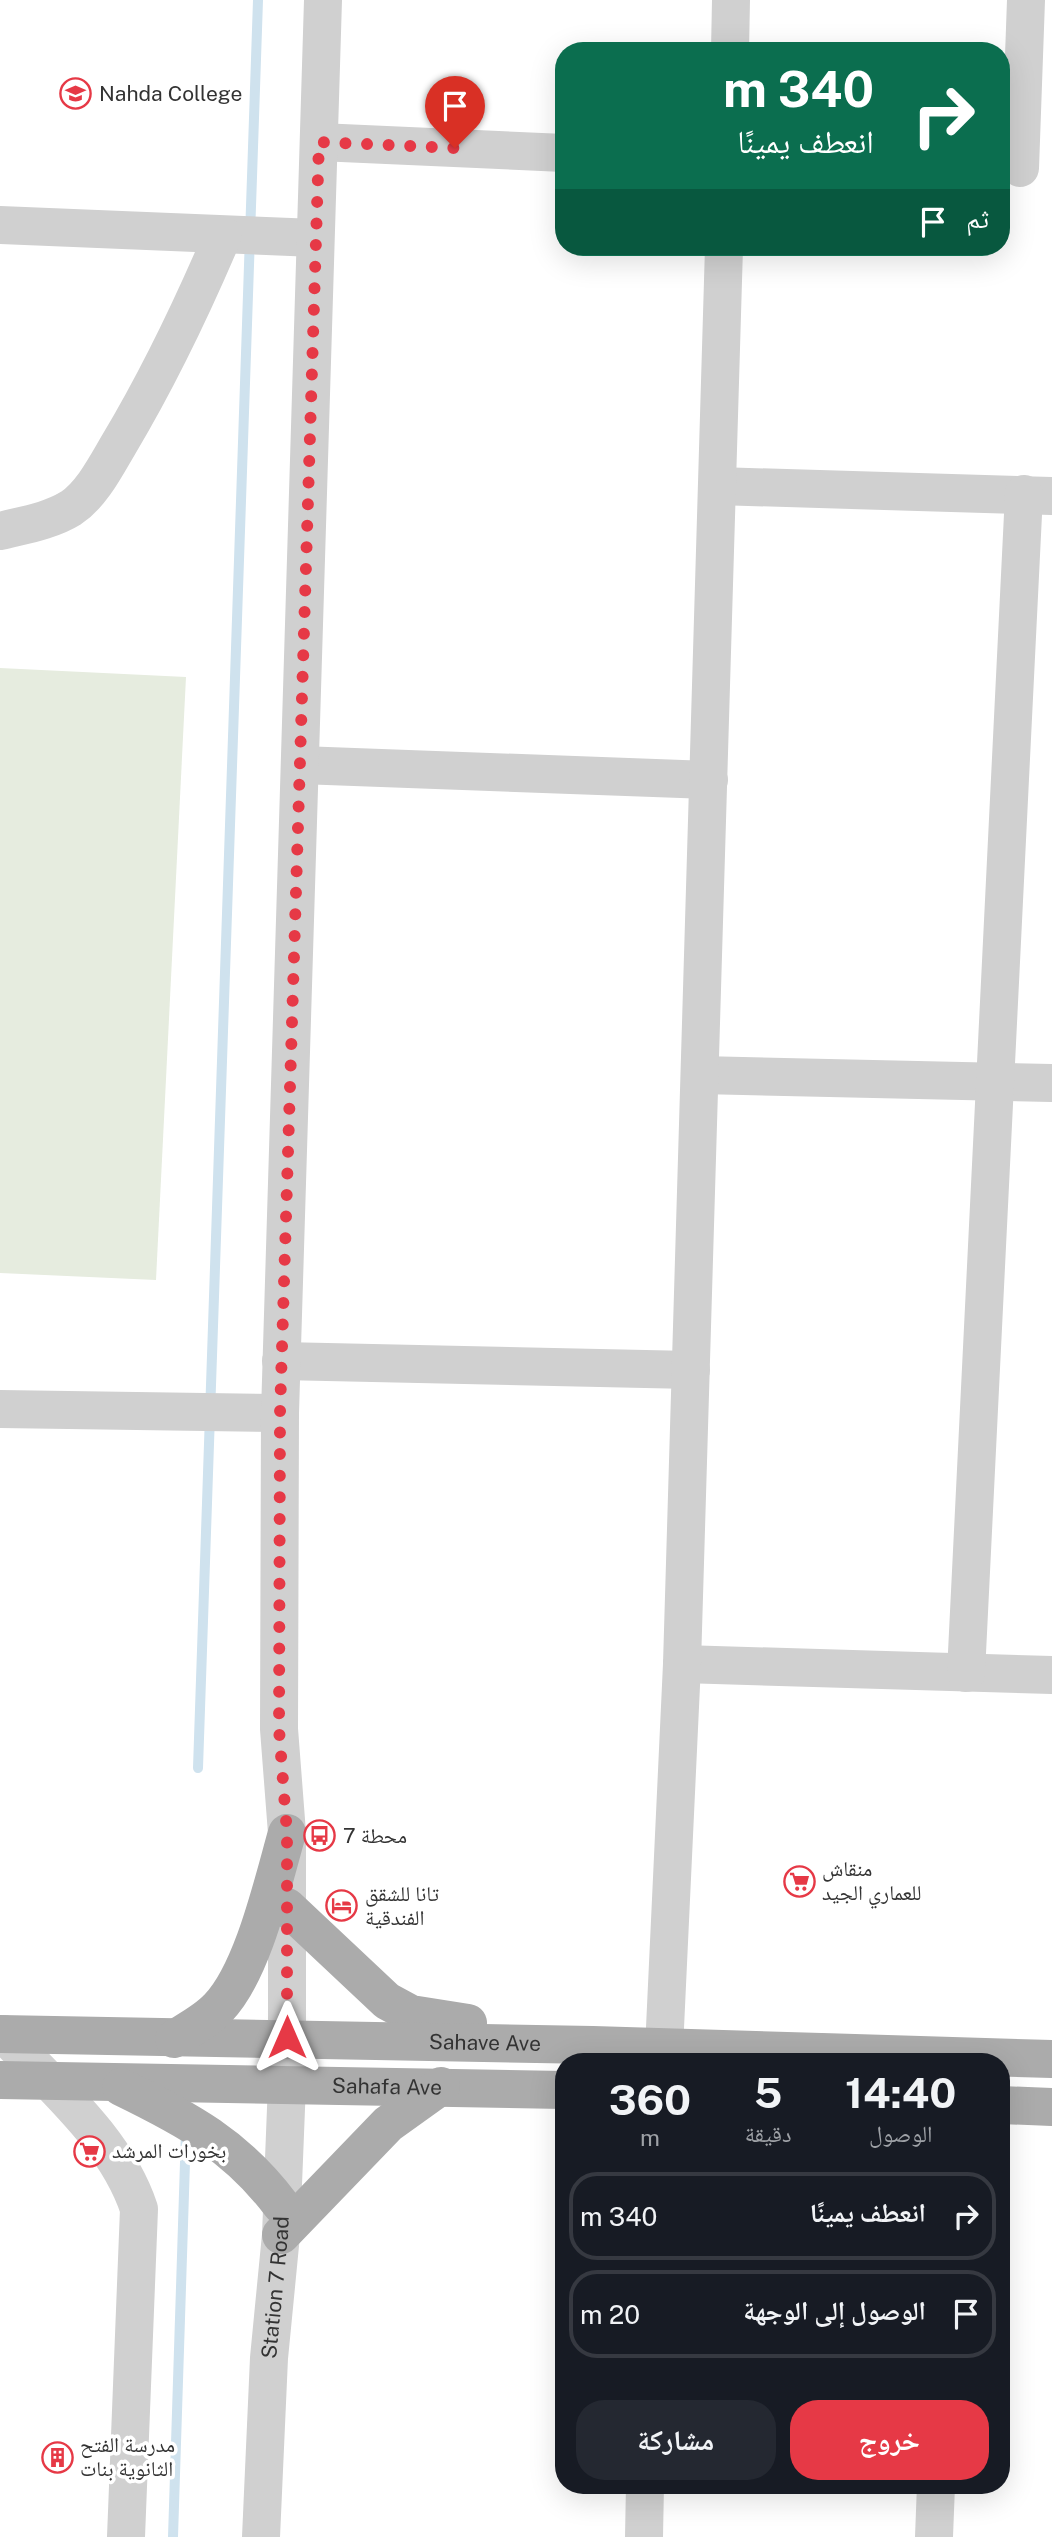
<!DOCTYPE html>
<html lang="ar">
<head>
<meta charset="utf-8">
<style>
  body { margin:0; font-family:"Public Sans","Noto Naskh Arabic",sans-serif; background:#242831; color:#f1f3f6; direction:rtl; height:100vh; display:flex; flex-direction:column; font-size:26px; white-space:nowrap }
  * { box-sizing:border-box; margin:0 }
  p { font-size:23px; color:#9ea1a6 }
  .icon { flex:none; width:38px; height:38px; fill:none; stroke:currentColor; stroke-width:2; stroke-linecap:round; stroke-linejoin:round }
  .map { position:relative; flex:1; overflow:hidden; direction:ltr }
  .details { position:absolute; left:555px; top:2053px; width:455px; height:441px; display:flex; flex-direction:column; background:#171b24; border-radius:28px; box-shadow:0 7px 28px #0002; direction:rtl }
  .details>* { flex:none }
  .guide { position:absolute; left:555px; top:42px; width:455px; height:214px; border-radius:28px; box-shadow:0 7px 28px #0002; direction:rtl; background:#0b6e4f; color:#fff; overflow:hidden }
  .pin { position:absolute; display:grid; place-items:center; width:60px; height:60px; color:#fff; margin:-72px -30px; border-radius:50% 50% 50% 0; rotate:-45deg; box-shadow:0 0 7px #0007 }
  .pin .icon { rotate:45deg }
  .me { position:absolute; width:77px; margin:-38px; rotate:0deg; stroke-linejoin:round; filter:drop-shadow(0 0 5px #0008) }
  .turn { display:flex; align-items:center; gap:24px; height:147px; padding:0 21px; font-size:32px }
  .turn .icon { width:91px; height:91px; stroke-width:2.5 }
  .turn b { display:block; font-size:49px; line-height:60px }
  .then { display:flex; align-items:center; height:66px; padding:0 21px; background:#0003; gap:14px; font-size:26px }
  .eta { display:flex; justify-content:space-evenly; align-items:center; height:119px; text-align:center }
  .eta b { font-size:42px; font-weight:700; line-height:49px }
  .action { display:flex; gap:14px; margin-top:auto; padding:14px 21px }
  .action a { flex:1; height:80px; border-radius:28px; background:#e63946; color:#fff; font-size:28px; font-weight:700; line-height:80px; text-align:center }
  .action a+a { background:#242831; color:#f1f3f6 }
  ul { padding:0; list-style:none }
  li { display:flex; align-items:center; gap:21px; height:88px; margin:0 14px 10px; padding:0 7px; border:4px solid #363941; border-radius:28px }
  li div { flex:1 }
  li b { display:block; font-size:26px }
  li em { font-style:normal }
  .map>svg:first-child { display:block }
  .green { fill:#e6ecdf }
  .lines { fill:none; stroke-linecap:round; stroke-linejoin:round }
  .stream { stroke:#cfe2ee; stroke-width:10 }
  .minor { stroke:#d0d0d0; stroke-width:38 }
  .major { stroke:#ababab; stroke-width:38 }
  .route { stroke:#e63946; stroke-width:12; stroke-dasharray:0 21.6 }
  .labels { text-anchor:middle; stroke-width:7; stroke-linejoin:round; paint-order:stroke }
  .poi-label { font-size:21px; fill:#333; stroke:#fff; text-anchor:start }
  .street-label { font-size:21px; fill:#333; stroke:#fff }
</style>
</head>
<body>
<div class="map">
<svg width="1052" height="2537" viewBox="0 0 1052 2537">
  <rect width="100%" height="100%" fill="#fff"/>
  <path class="green" d="M0,668L186,677L156,1280L0,1273Z"/>
  <g class="lines">
    <path class="stream" d="M198,1768L258,0
      M173,2537L186,2131"/>
    <g class="minor">
      <path d="M730,51L731,0"/>
      <path d="M319,142L564,153"/>
      <path d="M1020,168L1026,0"/>
      <path d="M0,225L315,238"/>
      <path d="M717,486L1052,496"/>
      <path d="M0,531C24,525 50,521 71,508C92,494 106,466 119,444C159,377 192,308 223,235"/>
      <path d="M300,765L709,780"/>
      <path d="M700,1075L1052,1083"/>
      <path d="M281,1361L691,1370"/>
      <path d="M0,1409L280,1413"/>
      <path d="M682,1664L1052,1675"/>
      <path d="M966,1673L1024,494"/>
      <path d="M4,2034C52,2087 116,2139 139,2209L126,2537"/>
      <path d="M664,2049L682,1664L724,247"/>
      <path id="s1" d="M261,2537L269,2358L281,2235L287,2083V1833L279,1729L280,1413L323,0"/>
      <path d="M644,2537L645,2485"/>
      <path d="M934,2537L936,2485"/>
    </g>
    <g class="major">
      <path d="M287,1907L387,2001L411,2014L468,2023"/>
      <path id="s2" d="M0,2034L593,2045L1052,2059"/>
      <path d="M174,2039C190,2029 206,2021 218,2008C253,1972 273,1882 287,1833"/>
      <path id="s3" d="M0,2080L564,2090"/>
      <path d="M121,2087C187,2119 237,2146 281,2205"/>
      <path d="M1001,2105L1052,2107"/>
      <path d="M281,2235L388,2124L441,2086"/>
    </g>
  </g>
  <g class="lines">
    <path class="route" d="M287,2037V1833L279,1729L280,1413L319,142L455,148"/>
  </g>
  <defs>
    <symbol id="university-ring" viewBox="-11 -11 22 22"><circle r="9.5" fill="#fff" stroke="#e63946" stroke-width="1.5"/><path d="M0-5L7-2L0 1L-7-2ZM-4 1L0 2.5L4 1V4Q0 6-4 4Z" fill="#e63946"/></symbol>
    <symbol id="bus-ring" viewBox="-11 -11 22 22"><circle r="9.5" fill="#fff" stroke="#e63946" stroke-width="1.5"/><path d="M-5-6H5V4H4V6H2V4H-2V6H-4V4H-5ZM-3.5-4V0h7V-4ZM-3.5 1.2v1.5H-2V1.2ZM2 1.2v1.5H3.5V1.2Z" fill="#e63946"/></symbol>
    <symbol id="supermarket-ring" viewBox="-11 -11 22 22"><circle r="9.5" fill="#fff" stroke="#e63946" stroke-width="1.5"/><path d="M-6-5.5h2.5l.6 2H6L4.5 2H-2.5L-4.4-4H-6ZM-1.5 3.2a1.3 1.3 0 1 0 .1 0ZM3 3.2a1.3 1.3 0 1 0 .1 0Z" fill="#e63946"/></symbol>
    <symbol id="hotel-ring" viewBox="-11 -11 22 22"><circle r="9.5" fill="#fff" stroke="#e63946" stroke-width="1.5"/><path d="M-6-4.5h1.5V1H6V5H4.5V3h-9V5H-6ZM-4 0a1.8 1.8 0 1 1 3.6 0ZM.5 0V-2.5h3Q6-2.5 6 0Z" fill="#e63946"/></symbol>
    <symbol id="building-ring" viewBox="-11 -11 22 22"><circle r="9.5" fill="#fff" stroke="#e63946" stroke-width="1.5"/><path d="M-4-6H4V6H1V3H-1V6H-4ZM-2.5-4.3h1.7v1.8h-1.7ZM.8-4.3h1.7v1.8H.8ZM-2.5-1h1.7V.8h-1.7ZM.8-1h1.7V.8H.8Z" fill="#e63946"/></symbol>
  </defs>
  <g fill-rule="evenodd">
    <use href="#university-ring" x="58" y="76" width="35" height="35"/>
    <use href="#bus-ring" x="302" y="1818" width="35" height="35"/>
    <use href="#supermarket-ring" x="782" y="1864" width="35" height="35"/>
    <use href="#hotel-ring" x="324" y="1888" width="35" height="35"/>
    <use href="#supermarket-ring" x="72" y="2134" width="35" height="35"/>
    <use href="#building-ring" x="40" y="2440" width="35" height="35"/>
  </g>
  <g class="labels">
    <g class="poi-label">
      <text x="99" y="101">Nahda College</text>
      <text x="343" y="1843">محطة 7</text>
      <text x="822" y="1876">منقاش<tspan x="822" dy="24">للعماري الجيد</tspan></text>
      <text x="365" y="1901">تانا للشقق<tspan x="365" dy="24">الفندقية</tspan></text>
      <text x="112" y="2158">بخورات المرشد</text>
      <text x="80" y="2452">مدرسة الفتح<tspan x="80" dy="24">الثانوية بنات</tspan></text>
    </g>
    <g class="street-label">
      <text dy="7" stroke="none"><textPath href="#s2" startOffset="485">Sahave Ave</textPath></text>
      <text dy="7" stroke="none"><textPath href="#s3" startOffset="387">Sahafa Ave</textPath></text>
      <text dy="7" stroke="none"><textPath href="#s1" startOffset="250">Station 7 Road</textPath></text>
    </g>
  </g>
</svg>
<div class="pin" style="left:455px;top:148px;background:#d93025"><svg class="icon" aria-label="arrive" viewBox="0 0 24 24"><path d="M6 21V4h12l-3 4 3 4H6"/></svg></div>
<svg class="me" style="left:287px;top:2037px" viewBox="-20 -20 40 40"><path d="M0-17L14 15 0 8-14 15z" fill="#e63946" stroke="#fff" stroke-width="4"/></svg>
<div class="guide">
<div class="turn"><svg class="icon" aria-label="right" viewBox="0 0 24 24"><path d="M7 20v-9h11M14 6l5 5-5 5"/></svg><div><b>340 m</b>انعطف يمينًا</div></div>
<div class="then">ثم<svg class="icon" aria-label="arrive" viewBox="0 0 24 24"><path d="M6 21V4h12l-3 4 3 4H6"/></svg></div>
</div>
<section class="details">
<div class="eta">
<div><b>14:40</b><p>الوصول</p></div>
<div><b>5</b><p>دقيقة</p></div>
<div><b>360</b><p>m</p></div>
</div>
<ul>
<li><svg class="icon" aria-label="right" viewBox="0 0 24 24"><path d="M7 20v-9h11M14 6l5 5-5 5"/></svg><div><b>انعطف يمينًا</b></div><em>340 m</em></li>
<li><svg class="icon" aria-label="arrive" viewBox="0 0 24 24"><path d="M6 21V4h12l-3 4 3 4H6"/></svg><div><b>الوصول إلى الوجهة</b></div><em>20 m</em></li>
</ul>
<div class="action"><a>خروج</a><a>مشاركة</a></div>
</section>
</div>
</body>
</html>
